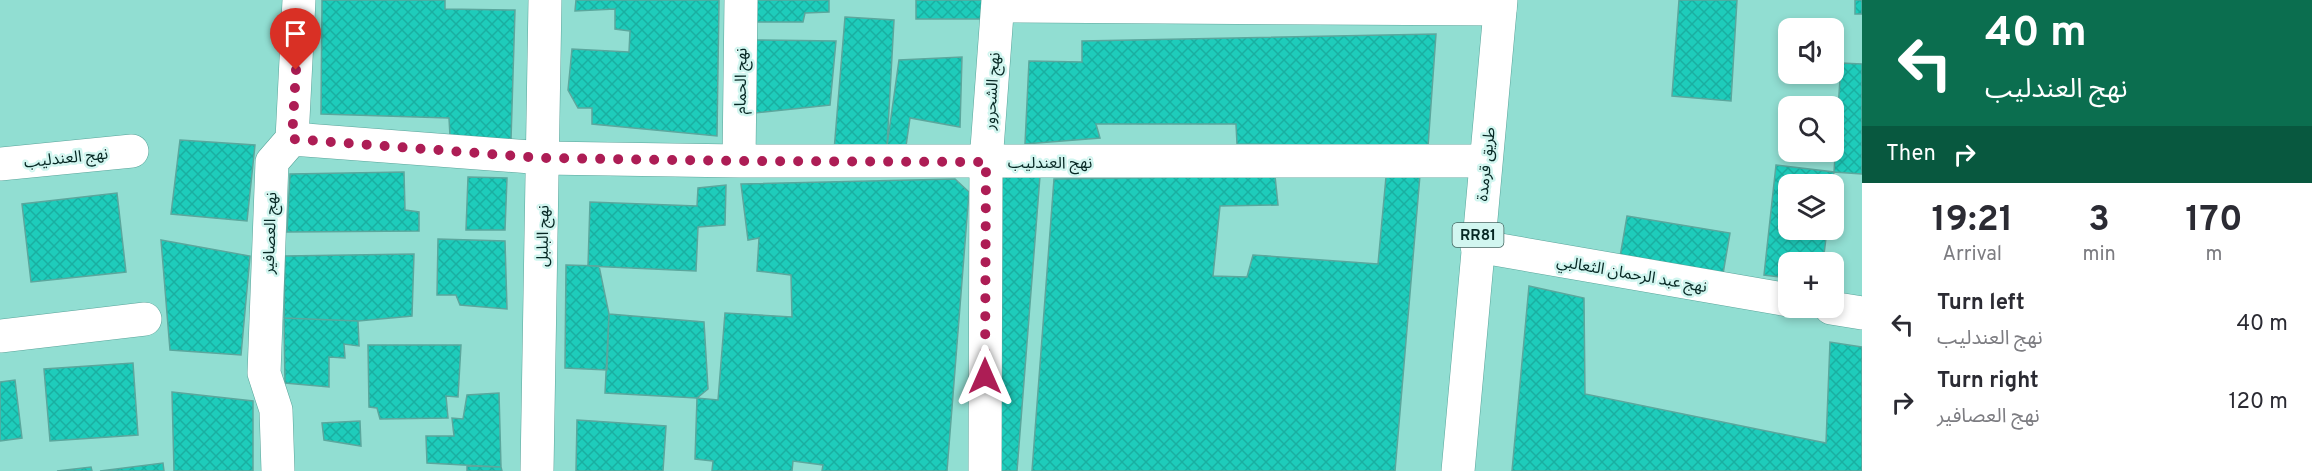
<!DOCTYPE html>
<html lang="en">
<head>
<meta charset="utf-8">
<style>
  body { margin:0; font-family:Overpass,"Noto Sans Arabic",sans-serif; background:#f2f2f3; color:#2b2b33; height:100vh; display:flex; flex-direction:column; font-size:22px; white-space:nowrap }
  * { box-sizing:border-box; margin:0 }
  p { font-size:20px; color:#7c7c81 }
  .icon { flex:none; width:33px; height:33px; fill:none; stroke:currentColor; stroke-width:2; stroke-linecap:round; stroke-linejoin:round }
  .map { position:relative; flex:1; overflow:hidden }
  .sheet { display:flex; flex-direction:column; background:#fff; width:450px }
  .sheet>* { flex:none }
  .top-card { background:#0b6e4f; color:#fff; overflow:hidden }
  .fabs { position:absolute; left:1778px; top:18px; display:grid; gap:12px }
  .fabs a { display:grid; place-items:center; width:66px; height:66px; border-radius:12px; background:#fff; box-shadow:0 3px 9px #0003; font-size:30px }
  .pin { position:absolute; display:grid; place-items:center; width:51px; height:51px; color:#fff; margin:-62px -26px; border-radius:50% 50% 50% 0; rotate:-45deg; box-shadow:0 0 6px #0007 }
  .pin .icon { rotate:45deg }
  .me { position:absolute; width:66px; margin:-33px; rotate:0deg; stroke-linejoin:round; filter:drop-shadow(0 0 4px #0008) }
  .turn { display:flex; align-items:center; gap:21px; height:126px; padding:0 24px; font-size:27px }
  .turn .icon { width:78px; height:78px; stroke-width:2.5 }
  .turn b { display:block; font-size:42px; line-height:51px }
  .then { display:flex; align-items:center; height:57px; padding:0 24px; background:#0003; gap:12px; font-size:22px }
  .eta { display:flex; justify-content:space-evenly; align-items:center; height:102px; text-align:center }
  .eta b { font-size:36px; font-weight:700; line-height:42px }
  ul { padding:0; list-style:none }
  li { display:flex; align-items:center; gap:18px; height:78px; padding:0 24px }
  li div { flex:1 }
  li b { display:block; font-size:22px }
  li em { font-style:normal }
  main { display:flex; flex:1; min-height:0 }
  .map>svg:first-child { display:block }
  .building { fill:url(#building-cross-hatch); stroke:#5ba79d; stroke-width:1.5 }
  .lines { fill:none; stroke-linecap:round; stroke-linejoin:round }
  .minor-casing { stroke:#59a49a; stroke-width:34 }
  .major-casing { stroke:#59a49a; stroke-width:34 }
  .minor { stroke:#fff; stroke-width:33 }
  .major { stroke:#fff; stroke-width:33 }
  .route { stroke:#ad1d55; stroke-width:10; stroke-dasharray:0 18 }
  .labels { text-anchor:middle; stroke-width:5; stroke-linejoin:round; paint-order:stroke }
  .shield { fill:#d2f6f0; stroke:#446661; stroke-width:1.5 }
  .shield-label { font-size:15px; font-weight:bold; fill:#072824 }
  .street-label { font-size:16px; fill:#072824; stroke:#d2f6f0 }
</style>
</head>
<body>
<main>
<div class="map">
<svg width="1862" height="471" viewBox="0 0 1862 471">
  <defs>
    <pattern id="building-cross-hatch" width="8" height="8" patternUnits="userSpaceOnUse" patternTransform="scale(1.5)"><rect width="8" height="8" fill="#1eccbb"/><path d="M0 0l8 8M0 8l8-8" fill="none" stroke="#1aafa1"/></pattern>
  </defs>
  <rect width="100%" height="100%" fill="#91ded2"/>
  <path class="building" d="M322,0H445V9L515,10L511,140L450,136L449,118L321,114Z
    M576,0H719L717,136L592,124V108H578L568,90L572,49L629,52L630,31L615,29V9L575,11Z
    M757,0H829V12L805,13L803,22H755Z
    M916,0H989L988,19H916Z
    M1679,0H1737L1731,101L1672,96Z
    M1855,0H1862V14H1855Z
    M845,17L894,20L887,146L834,151Z
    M1436,34L1428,147L1237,144L1236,124H1096L1100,138L1025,144L1029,61L1082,62V41Z
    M754,40L836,41L830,105L755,113Z
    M962,57L960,127L910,118L906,146H887L899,60Z
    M1841,63L1862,64V174L1834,172Z
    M180,140L255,145L247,221L171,214Z
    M1776,165L1834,172L1832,184H1788V230H1827L1823,262H1788V278L1764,275Z
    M404,172L405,210L419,212V231L287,232L290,174Z
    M1007,174L1040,176L1017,471H985L998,184Z
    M1420,175L1395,471H1032L1054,179L1275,176L1278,205L1220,206L1213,276L1247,277L1253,255L1378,264L1386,177Z
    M468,177L507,178L505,230H466Z
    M955,179L969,192L947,471H822L823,465L793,461L792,471H712L713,461L695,459L697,398L718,400L725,313L792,317L791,275L757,271L759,238L748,240L741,184Z
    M726,185L725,225L698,227L696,271L588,266L590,202L697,206L698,188Z
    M117,193L126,272L31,282L22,204Z
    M1627,216L1730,233L1723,274L1620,257Z
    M438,239L505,241L507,309L460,305L456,295H437Z
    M161,240L250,256L241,355L170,350Z
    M414,254L412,316L358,321L284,318L285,256Z
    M566,265L599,266L609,314L607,370L565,368Z
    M1529,286L1584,298L1585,394L1826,443L1830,342L1862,347V471H1512Z
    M609,314L704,322L708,389L697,398L605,393Z
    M284,318L358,321L359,346L344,344L345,358L329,357V387L285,383Z
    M368,345H461L458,397L446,396L448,418L380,419L377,408L369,407Z
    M133,363L138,435L50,441L44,369Z
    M15,380L22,438L0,441V382Z
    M172,392L253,401V471H174Z
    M499,393L501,467L427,463L426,436H454L452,418L463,419L467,395Z
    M577,420L666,426L663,471H576Z
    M360,421L361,446L324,440L322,423Z
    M163,463L164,471H100Z
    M467,466L501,467L502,471H467Z
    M91,467L92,471H57Z"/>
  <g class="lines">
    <defs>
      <path id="minor" d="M998,6L1500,9
        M292,139L544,158L739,161H1485
        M739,161L741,0
        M0,164L132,151
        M1477,246L1788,300
        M1831,308L1862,313
        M0,336L145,319
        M278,471L276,410L264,373L272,162L292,139L299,0
        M537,471L545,0
        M985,471L986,162L998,0"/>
      <path id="major" d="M1458,471L1501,0"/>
    </defs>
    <use href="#minor" class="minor-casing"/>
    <use href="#major" class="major-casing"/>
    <use href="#minor" class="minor"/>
    <use href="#major" class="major"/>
  </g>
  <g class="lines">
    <path class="route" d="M296,70L292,139L543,158L739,161L986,162L985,376"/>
  </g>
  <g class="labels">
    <rect class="shield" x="1452.5" y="223" width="51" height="24" rx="4.5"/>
    <g class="shield-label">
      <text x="1478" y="240">RR81</text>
    </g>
    <g class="street-label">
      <text transform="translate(740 81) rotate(-89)" y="6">نهج الحمام</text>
      <text transform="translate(991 91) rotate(-86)" y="6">نهج الشحرور</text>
      <text transform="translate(66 157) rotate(-6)" y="6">نهج العندليب</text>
      <text x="1050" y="168">نهج العندليب</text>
      <text transform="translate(1485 164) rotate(-84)" y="6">طريق قرمدة</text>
      <text transform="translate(269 233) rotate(-88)" y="6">نهج العصافير</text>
      <text transform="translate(542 236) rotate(-89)" y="6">نهج البلبل</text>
      <text transform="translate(1632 273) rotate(10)" y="6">نهج عبد الرحمان الثعالبي</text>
    </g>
  </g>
</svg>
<div class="fabs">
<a><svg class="icon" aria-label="sound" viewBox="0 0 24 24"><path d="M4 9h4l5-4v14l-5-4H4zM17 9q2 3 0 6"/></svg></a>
<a><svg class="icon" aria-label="search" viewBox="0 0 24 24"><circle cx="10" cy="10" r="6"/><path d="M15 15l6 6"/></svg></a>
<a><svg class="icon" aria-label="layers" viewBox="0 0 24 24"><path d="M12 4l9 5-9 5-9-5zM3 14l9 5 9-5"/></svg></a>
<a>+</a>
</div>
<div class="pin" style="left:296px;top:70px;background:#d93025"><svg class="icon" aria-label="arrive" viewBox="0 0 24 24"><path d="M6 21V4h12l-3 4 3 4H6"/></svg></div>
<svg class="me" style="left:985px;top:376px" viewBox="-20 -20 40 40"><path d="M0-17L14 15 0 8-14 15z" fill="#ad1d55" stroke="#fff" stroke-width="4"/></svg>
</div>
<section class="sheet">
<div class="top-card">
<div class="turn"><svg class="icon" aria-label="left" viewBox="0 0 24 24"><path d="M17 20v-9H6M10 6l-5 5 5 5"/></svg><div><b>40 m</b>نهج العندليب</div></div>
<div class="then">Then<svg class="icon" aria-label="right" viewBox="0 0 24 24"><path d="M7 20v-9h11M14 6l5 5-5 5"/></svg></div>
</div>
<div class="eta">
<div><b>19:21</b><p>Arrival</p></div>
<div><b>3</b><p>min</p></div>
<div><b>170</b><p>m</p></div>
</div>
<ul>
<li><svg class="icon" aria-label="left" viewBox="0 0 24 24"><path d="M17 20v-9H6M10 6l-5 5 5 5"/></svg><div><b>Turn left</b><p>نهج العندليب</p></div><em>40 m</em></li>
<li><svg class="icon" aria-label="right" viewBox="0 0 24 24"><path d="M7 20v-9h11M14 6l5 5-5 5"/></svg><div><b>Turn right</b><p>نهج العصافير</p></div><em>120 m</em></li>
</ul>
</section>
</main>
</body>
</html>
